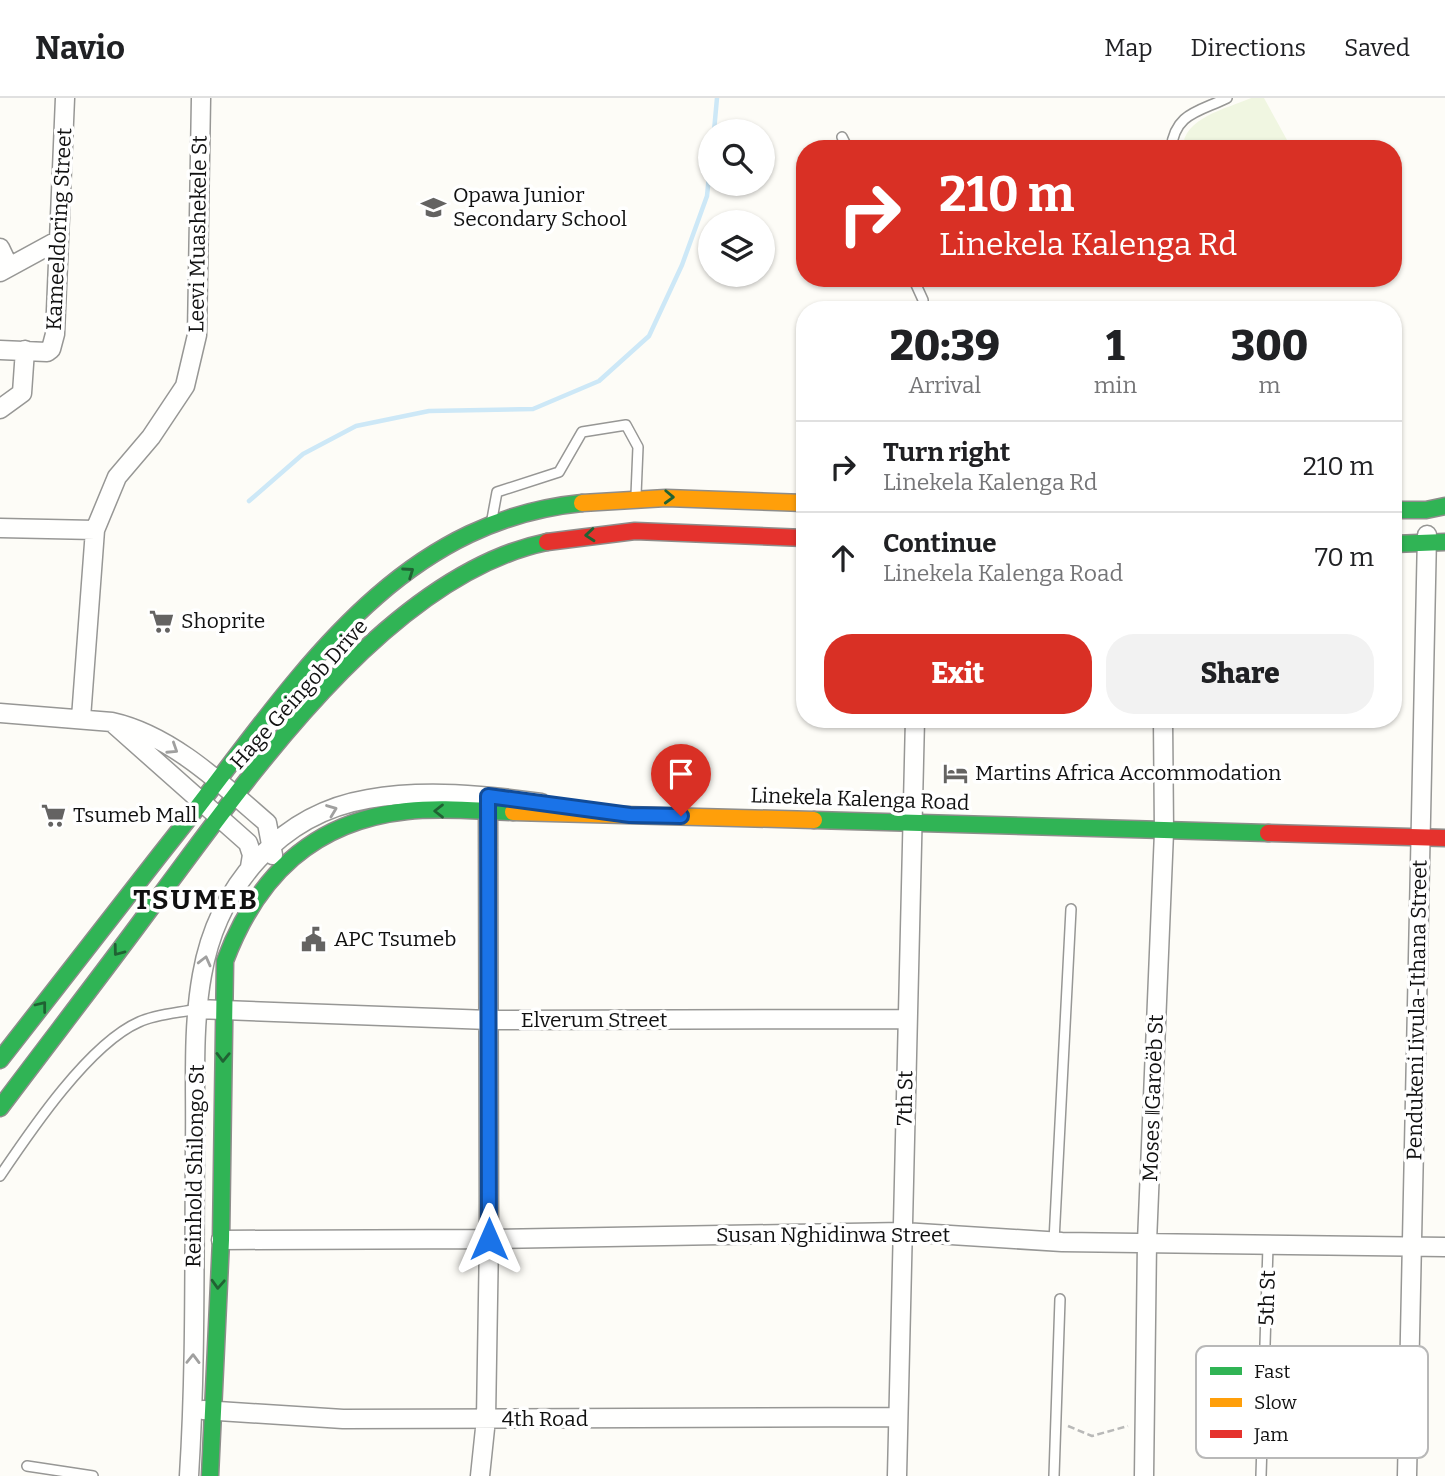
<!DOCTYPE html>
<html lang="en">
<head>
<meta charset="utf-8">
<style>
  body { margin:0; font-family:Bitter,serif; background:#f2f2f2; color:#202124; height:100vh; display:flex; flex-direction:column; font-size:26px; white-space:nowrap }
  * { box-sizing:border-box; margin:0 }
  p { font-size:23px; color:#757577 }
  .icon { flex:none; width:38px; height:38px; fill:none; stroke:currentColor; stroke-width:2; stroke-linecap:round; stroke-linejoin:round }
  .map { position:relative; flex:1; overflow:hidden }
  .sheet { position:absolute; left:796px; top:203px; width:606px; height:427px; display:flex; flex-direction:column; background:#fff; border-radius:28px; box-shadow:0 2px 5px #0004 }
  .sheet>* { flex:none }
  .hud { position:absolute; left:796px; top:42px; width:606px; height:147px; border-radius:28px; box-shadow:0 2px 5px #0004; background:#d93025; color:#fff; overflow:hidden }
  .controls { position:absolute; left:698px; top:21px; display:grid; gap:14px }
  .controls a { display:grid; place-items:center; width:77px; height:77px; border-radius:50%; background:#fff; box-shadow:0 2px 5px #0004; font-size:35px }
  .pin { position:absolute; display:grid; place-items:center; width:60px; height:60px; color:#fff; margin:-72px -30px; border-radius:50% 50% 50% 0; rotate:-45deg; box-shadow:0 0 7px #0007 }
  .pin .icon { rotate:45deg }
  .me { position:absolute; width:77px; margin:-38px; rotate:0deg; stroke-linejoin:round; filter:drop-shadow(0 0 5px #0008) }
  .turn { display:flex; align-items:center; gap:24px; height:147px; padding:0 28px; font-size:32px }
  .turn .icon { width:91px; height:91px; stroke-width:2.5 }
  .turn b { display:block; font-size:49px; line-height:60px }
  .eta { display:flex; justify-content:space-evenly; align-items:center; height:119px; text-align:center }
  .eta b { font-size:42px; font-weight:800; line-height:49px }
  .action { display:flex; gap:14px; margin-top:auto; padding:14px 28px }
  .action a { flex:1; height:80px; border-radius:28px; background:#d93025; color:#fff; font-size:28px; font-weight:800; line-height:80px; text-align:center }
  .action a+a { background:#f2f2f2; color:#202124 }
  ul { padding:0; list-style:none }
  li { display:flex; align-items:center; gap:21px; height:91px; padding:0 28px; border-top:2px solid #e0e0e0 }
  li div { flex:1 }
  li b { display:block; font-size:26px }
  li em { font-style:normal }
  header { display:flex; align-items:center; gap:42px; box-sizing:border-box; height:98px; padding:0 35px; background:#fff; border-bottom:2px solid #e0e0e0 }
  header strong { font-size:33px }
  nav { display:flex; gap:38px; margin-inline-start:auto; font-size:24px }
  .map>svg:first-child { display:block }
  .pitch { fill:#f0f6e1 }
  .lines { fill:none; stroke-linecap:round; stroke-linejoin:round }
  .stream { stroke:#cde8f7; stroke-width:4.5 }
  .lane-casing { stroke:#979795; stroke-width:12 }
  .street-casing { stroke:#979795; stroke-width:21 }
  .fast-casing { stroke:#8e8d8b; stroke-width:19 }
  .slow-casing { stroke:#8e8d8b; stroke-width:19 }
  .jam-casing { stroke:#8e8d8b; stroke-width:19 }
  .path { stroke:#b9b9b8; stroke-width:2.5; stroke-dasharray:7 3.5; stroke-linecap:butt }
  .lane { stroke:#fffffe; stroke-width:9 }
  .street { stroke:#fffffe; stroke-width:18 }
  .fast { stroke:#30b455; stroke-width:16 }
  .slow { stroke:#ff9f0a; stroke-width:16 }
  .jam { stroke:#e5322d; stroke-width:16 }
  .oneway { stroke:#206233 }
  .oneway2 { stroke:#a0a09f }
  .route-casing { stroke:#114b97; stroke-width:18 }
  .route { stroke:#1a73e8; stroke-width:12 }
  .labels { text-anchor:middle; stroke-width:7; stroke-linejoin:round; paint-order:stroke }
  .poi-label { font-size:21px; fill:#111; stroke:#fff; text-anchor:start }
  .street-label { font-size:21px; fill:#111; stroke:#fff }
  .district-label { font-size:28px; font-weight:bold; letter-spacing:2px; fill:#111; stroke:#fff }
  .key { fill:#fff; stroke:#b8b8b8; stroke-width:2 }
  .key-label { font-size:19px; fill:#111 }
</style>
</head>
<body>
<header>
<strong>Navio</strong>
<nav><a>Map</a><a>Directions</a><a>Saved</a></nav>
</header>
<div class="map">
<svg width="1445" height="1378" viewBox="0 0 1445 1378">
  <rect width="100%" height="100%" fill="#fdfcf7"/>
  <path class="pitch" d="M1251,0H1264L1292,51H1183C1182,20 1226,11 1251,0Z
    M1203,180H1341L1214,186Z"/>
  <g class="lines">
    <path class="stream" d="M714,33L717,0
      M249,403L303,356L356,328L429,313L533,311L599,283L649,238L682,167L707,98L710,67"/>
    <defs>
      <path id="lane" d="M842,39L848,51
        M1171,51C1175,15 1198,14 1227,0
        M913,180L923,202V212
        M492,421L497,394L559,374L582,334L626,327L638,349L636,397
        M0,1078C31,1032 89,946 139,924C156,916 178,915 197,911
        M1054,1143L1071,811
        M27,1368L93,1378
        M1054,1378L1060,1201
        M1261,1378L1268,1148"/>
      <path id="street" d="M0,150L9,169
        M0,174L57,143
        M0,252L47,254L51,251L55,236L65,0
        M0,311L22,295L25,252
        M0,430L95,432
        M0,615L112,624C171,637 222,686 267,725L273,757
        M81,620L95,432L117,379L151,339L185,288L197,237L201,0
        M115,627L248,745L252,757L250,769
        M197,911L489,922L907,921
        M221,1142L489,1141L903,1134L1062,1144L1445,1149
        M203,1312L343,1321L897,1319
        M189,1378C196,1267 194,1156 195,1046C196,990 192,932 202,877C217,790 279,716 368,701C425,691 485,697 541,705
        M480,1378L486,1321L489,1141L488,701
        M897,1378L915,621
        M1144,1378L1147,1144L1164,734L1163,621
        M1407,1378L1427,437"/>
      <path id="fast" d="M1393,412H1426L1445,408
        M1393,446L1445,444
        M814,722L1268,735
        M0,962C64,880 128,797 193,715C297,581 396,423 582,405
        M0,1010C51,942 103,875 153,807C246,683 386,477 547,444
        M210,1378L221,1142L225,863C257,778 313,723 407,713C442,709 478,713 513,714"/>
      <path id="slow" d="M582,405L666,400L805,405
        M513,714L814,722"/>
      <path id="jam" d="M547,444L635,433L805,440
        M1268,735L1445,740"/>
    </defs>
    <use href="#lane" class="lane-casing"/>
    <use href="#street" class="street-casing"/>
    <use href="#fast" class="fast-casing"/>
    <use href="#slow" class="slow-casing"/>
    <use href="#jam" class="jam-casing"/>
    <path class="path" d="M1068,1328L1092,1338L1128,1328"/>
    <use href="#lane" class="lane"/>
    <use href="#street" class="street"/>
    <use href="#fast" class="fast"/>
    <use href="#slow" class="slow"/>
    <use href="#jam" class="jam"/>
  </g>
  <defs><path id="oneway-chevron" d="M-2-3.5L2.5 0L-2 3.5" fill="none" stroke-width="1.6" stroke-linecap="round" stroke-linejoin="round" transform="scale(1.75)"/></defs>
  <g class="oneway">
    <use href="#oneway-chevron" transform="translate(669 399) rotate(2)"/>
    <use href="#oneway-chevron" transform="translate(590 437) rotate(175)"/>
    <use href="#oneway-chevron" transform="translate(409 474) rotate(-35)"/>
    <use href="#oneway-chevron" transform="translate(439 713) rotate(-180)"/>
    <use href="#oneway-chevron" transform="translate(118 853) rotate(127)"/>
    <use href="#oneway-chevron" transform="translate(42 908) rotate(-52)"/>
    <use href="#oneway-chevron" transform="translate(223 959) rotate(91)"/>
    <use href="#oneway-chevron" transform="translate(218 1186) rotate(93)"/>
  </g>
  <g class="oneway2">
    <use href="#oneway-chevron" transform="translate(173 651) rotate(33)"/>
    <use href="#oneway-chevron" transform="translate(332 712) rotate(-21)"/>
    <use href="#oneway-chevron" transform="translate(205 863) rotate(-76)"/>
    <use href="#oneway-chevron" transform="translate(193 1261) rotate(-89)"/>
  </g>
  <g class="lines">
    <defs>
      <path id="route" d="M489,1141L488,698L630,717L681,718"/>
    </defs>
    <use href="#route" class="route-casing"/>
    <use href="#route" class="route"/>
  </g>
  <defs>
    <symbol id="school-bare" viewBox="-9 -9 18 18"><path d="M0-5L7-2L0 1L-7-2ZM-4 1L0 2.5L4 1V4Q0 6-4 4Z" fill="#646362" stroke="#fff" stroke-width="2.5" paint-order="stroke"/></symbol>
    <symbol id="supermarket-bare" viewBox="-9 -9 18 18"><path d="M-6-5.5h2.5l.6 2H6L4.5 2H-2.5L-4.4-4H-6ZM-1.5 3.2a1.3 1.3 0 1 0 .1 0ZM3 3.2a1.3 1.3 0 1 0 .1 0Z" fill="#646362" stroke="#fff" stroke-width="2.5" paint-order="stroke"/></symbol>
    <symbol id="hotel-bare" viewBox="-9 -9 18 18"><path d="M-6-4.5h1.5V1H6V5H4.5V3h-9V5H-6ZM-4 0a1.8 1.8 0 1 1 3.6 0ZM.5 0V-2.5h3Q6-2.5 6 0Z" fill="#646362" stroke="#fff" stroke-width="2.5" paint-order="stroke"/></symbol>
    <symbol id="civic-bare" viewBox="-9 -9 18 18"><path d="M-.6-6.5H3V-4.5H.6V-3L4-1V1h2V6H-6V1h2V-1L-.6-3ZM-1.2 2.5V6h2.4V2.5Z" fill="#646362" stroke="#fff" stroke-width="2.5" paint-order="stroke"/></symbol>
  </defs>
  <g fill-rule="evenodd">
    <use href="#school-bare" x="416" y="92" width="35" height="35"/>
    <use href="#supermarket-bare" x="144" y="506" width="35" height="35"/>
    <use href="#hotel-bare" x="938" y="658" width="35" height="35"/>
    <use href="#supermarket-bare" x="36" y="700" width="35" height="35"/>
    <use href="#civic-bare" x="296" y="824" width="35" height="35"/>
  </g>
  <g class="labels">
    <g class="poi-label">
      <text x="453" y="104">Opawa Junior<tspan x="453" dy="24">Secondary School</tspan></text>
      <text x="181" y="530">Shoprite</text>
      <text x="975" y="682">Martins Africa Accommodation</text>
      <text x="73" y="724">Tsumeb Mall</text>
      <text x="334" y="848">APC Tsumeb</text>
    </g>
    <g class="street-label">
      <text transform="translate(59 131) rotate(-87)" y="7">Kameeldoring Street</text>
      <text transform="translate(198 136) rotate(-89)" y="7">Leevi Muashekele St</text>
      <text transform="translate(299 596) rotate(-48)" y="7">Hage Geingob Drive</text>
      <text transform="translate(860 701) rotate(2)" y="7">Linekela Kalenga Road</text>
      <text transform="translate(1417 912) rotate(-89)" y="7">Pendukeni Iivula-Ithana Street</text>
      <text x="594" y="929">Elverum Street</text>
      <text transform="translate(905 1000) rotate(-89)" y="7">7th St</text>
      <text transform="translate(1153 1000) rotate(-88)" y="7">Moses ǁGaroëb St</text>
      <text transform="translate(195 1068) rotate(-89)" y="7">Reinhold Shilongo St</text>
      <text x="833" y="1144">Susan Nghidinwa Street</text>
      <text transform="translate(1267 1200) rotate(-88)" y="7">5th St</text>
      <text x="545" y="1328">4th Road</text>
    </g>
    <g class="district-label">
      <text x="196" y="811">TSUMEB</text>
    </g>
  </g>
  <rect x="1196" y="1248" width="232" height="112" rx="10" class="key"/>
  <rect x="1210" y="1269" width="32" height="8" fill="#30b455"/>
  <rect x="1210" y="1300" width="32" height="9" fill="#ff9f0a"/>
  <rect x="1210" y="1332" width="32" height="8" fill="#e5322d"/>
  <g class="key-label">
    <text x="1254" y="1280">Fast</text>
    <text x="1254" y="1311">Slow</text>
    <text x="1254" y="1343">Jam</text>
  </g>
</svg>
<div class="controls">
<a><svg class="icon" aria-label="search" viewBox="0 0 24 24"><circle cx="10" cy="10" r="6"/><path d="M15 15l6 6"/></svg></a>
<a><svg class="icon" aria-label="layers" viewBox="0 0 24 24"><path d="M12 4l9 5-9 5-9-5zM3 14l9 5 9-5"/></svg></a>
</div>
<div class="pin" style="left:681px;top:718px;background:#d93025"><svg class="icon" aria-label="arrive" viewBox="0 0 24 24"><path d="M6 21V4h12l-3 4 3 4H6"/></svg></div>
<svg class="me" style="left:489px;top:1141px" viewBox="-20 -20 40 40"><path d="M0-17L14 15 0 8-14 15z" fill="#1a73e8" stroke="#fff" stroke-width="4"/></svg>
<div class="hud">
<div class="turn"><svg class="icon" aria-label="right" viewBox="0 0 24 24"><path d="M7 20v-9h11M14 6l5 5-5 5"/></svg><div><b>210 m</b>Linekela Kalenga Rd</div></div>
</div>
<section class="sheet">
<div class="eta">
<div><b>20:39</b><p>Arrival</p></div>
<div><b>1</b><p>min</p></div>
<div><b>300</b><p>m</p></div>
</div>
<ul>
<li><svg class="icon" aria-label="right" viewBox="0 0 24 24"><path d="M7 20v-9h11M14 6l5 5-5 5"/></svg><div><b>Turn right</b><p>Linekela Kalenga Rd</p></div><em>210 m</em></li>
<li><svg class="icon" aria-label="ahead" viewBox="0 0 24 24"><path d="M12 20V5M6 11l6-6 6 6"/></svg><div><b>Continue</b><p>Linekela Kalenga Road</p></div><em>70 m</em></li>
</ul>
<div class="action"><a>Exit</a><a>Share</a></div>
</section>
</div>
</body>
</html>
